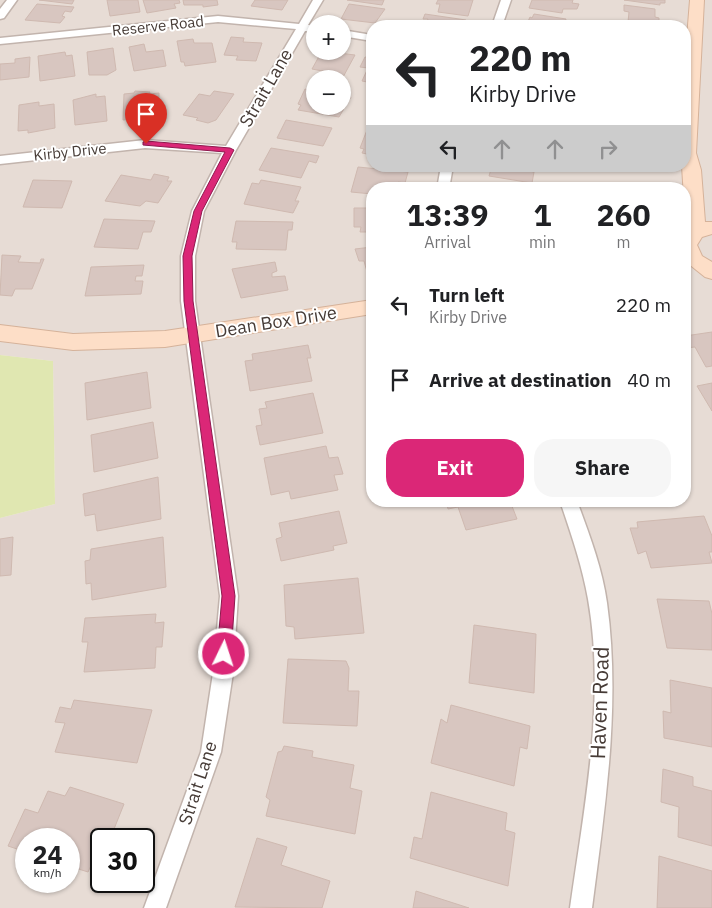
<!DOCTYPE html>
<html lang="en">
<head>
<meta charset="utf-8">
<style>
  body { margin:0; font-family:"IBM Plex Sans",sans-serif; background:#f6f6f6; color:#202124; height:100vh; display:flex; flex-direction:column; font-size:19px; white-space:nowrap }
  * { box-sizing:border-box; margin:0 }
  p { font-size:16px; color:#757577 }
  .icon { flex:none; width:28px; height:28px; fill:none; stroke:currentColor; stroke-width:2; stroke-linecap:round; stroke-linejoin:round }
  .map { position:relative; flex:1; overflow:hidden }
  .details { position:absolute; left:366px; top:182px; width:325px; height:325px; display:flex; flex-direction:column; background:#fff; border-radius:20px; box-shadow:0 1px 4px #0004 }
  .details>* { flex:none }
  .top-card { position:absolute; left:366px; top:20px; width:325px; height:152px; border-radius:20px; box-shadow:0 1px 4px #0004; background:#fff; color:#202124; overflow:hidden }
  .tools { position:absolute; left:306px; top:15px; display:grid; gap:10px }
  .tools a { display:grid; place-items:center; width:45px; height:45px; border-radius:50%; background:#fff; box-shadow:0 1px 4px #0004; font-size:25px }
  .speed { position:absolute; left:15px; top:828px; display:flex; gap:10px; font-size:25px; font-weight:700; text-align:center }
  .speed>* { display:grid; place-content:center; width:65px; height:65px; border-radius:50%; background:#fff; box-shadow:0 1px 4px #0004; line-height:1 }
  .speed small { font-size:12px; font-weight:400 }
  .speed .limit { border:2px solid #111; border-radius:8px; background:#fff; color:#111 }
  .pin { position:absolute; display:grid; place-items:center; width:42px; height:42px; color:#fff; margin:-51px -21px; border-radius:50% 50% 50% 0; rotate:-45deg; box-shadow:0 0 5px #0007 }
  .pin .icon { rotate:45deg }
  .me { position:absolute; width:55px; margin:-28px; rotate:4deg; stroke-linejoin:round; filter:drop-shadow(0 0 4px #0008) }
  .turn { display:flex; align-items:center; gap:18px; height:105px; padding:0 20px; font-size:22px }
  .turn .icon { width:65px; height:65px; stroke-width:2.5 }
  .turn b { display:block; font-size:35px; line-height:42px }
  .lanes { display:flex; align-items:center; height:48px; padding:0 20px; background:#0003; justify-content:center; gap:25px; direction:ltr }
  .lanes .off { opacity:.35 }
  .eta { display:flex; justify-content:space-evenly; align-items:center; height:85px; text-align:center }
  .eta b { font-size:30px; font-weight:700; line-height:35px }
  .action { display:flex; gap:10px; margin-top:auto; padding:10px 20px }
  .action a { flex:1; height:58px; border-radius:20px; background:#db2777; color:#fff; font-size:20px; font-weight:700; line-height:58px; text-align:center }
  .action a+a { background:#f6f6f6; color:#202124 }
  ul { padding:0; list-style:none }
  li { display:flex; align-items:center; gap:15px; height:75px; padding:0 20px }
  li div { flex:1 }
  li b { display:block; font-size:19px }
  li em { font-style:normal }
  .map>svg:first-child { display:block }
  .residential { fill:#e7dcd5; fill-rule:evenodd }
  .green { fill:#e0e7b1 }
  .building { fill:#d8c6c0; stroke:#cfb9b0 }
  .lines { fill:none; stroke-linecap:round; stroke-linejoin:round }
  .street-casing { stroke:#c2b4ad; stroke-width:3 }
  .secondary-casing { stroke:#d5b29a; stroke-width:2 }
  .street { fill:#fff; fill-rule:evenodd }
  .secondary { fill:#fddec7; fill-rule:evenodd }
  .route { fill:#db2777; stroke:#8e194d }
  .labels { text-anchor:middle; stroke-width:4; stroke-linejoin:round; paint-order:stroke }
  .far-street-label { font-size:15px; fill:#463b36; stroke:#fff }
  .street-label { font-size:18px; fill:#463b36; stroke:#fff }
  .near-street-label { font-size:21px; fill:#463b36; stroke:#fff }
</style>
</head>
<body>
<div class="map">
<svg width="712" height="908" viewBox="0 0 712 908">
  <rect width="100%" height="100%" fill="#f3ece7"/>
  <path class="residential" d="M0,0H712V908H0V518L55,504L53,361L0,355ZM315,24H342V51H315ZM372,26H685V166H372ZM315,79H342V106H315ZM372,189H685V501H372ZM26,839H69V881H26ZM101,839H144V881H101Z"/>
  <path class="green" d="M0,355L53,361L55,504L0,518Z"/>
  <path class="building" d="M39,0H74L72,4Z
    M107,0H138L140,12L110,16Z
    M143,0H179L180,3L174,4L176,8L147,13Z
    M183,0H217L218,5L203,7V5H184Z
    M255,0H288L282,10L251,6Z
    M347,0H384L382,5Z
    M438,0H473L468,16L438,12L440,4H436Z
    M532,0H573L572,3L579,4L577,9H563L562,13L529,8Z
    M624,0H665V3H660V5Z
    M37,4L74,7L71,12L65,11L62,16L65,17L60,23L25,20Z
    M349,4L385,9L375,23L341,19Z
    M624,5L655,9V17L659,18V25L628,22L629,12L624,11Z
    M425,14L466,20L463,26H425L428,19H423Z
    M534,14L566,19L565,23L572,24V26H526L530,17L532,18Z
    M231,37L244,38L243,42L262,43L256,61L236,60L238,56L224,55Z
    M193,39L194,43H212L216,62L185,66L184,62H181L177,41Z
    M144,44L146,52L163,50L166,66L134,71L129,47Z
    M113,48L116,70L107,75H89L87,52Z
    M322,51L355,55L342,79L326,76L328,72L312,69Z
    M65,52L66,56L72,55L75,76L40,81L38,56Z
    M30,57L29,77L0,80V64L15,63V59Z
    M365,57L372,58V83L362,81L368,68L360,67Z
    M305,89L315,91V106H342V96L351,97L339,117L298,110L301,105L298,104Z
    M135,91L150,92L149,94L159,93V106L165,105V117L123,120L124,94L134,93Z
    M214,91L234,94L216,120L208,123L196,120L198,118L183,115L199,94L210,96Z
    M96,94V97L105,96L107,121L75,125L73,100Z
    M39,102V106L54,104L55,128L28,133V130L18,131L19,105Z
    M286,120L332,128L323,146L277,138Z
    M367,130L372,131V155L362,153L364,149L360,148Z
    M271,148L319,156L316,163L309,161L301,178L259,170Z
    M492,166H530L529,171L534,172L532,183L489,176Z
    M358,167L408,172L405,183L398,182V185L405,186V189H372V194L351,192Z
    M154,174L169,177L167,181H172L158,203L146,201L140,206L105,201L121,175L151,180Z
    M33,180L72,181L62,208L23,207Z
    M261,180L301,187L295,201H299L293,213L244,204L252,183L259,184Z
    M354,208H372V232H360L361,227H354Z
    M104,219L155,221L151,232H143L138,249L94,247Z
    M236,221L293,222L292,230H288L286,250L236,249L237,242H232Z
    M372,247V278L369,279L364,261H359L355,249Z
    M2,255L21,256L18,262L40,263L41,259H44L32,289H15L12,296L0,295Z
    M275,262L277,271L272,273V277L285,276L288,290L241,298L232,269Z
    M144,265L142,276H136L135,281H143L141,294L85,296L91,267Z
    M712,332V366L706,367L695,347L685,348V336Z
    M308,345L311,358H307L312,381L250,391L245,361L253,360L252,354Z
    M147,372L151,408L87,420L85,383Z
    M712,383V411L697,386Z
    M313,393L323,433L260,445L256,426L262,425L259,409L267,408L265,402Z
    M153,422L158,458L94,472L91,435Z
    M326,446L329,458L338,457L343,474L334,475L338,490L291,499L289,491L271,495L264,458Z
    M158,477L161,519L97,531L95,514L85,516L83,494Z
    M446,501H510L517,519L466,530L458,507L448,509Z
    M339,511L347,543L333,546L334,550L281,561L276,539L282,537L279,523Z
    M704,516L712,536V552H709L712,563L651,568L646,551L638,554L630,528H638L637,522Z
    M13,537L11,575L0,576V539Z
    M163,537L166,587L92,600L91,583L86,584L85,561L90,560L91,549Z
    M358,578L364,633L295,639L294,627L286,626L284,585Z
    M657,599L709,601L712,614V650L667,648Z
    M156,614L155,623L164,622L162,647H156L155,668L84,672L88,642H82L85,618Z
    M474,625L536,634L534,693L469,683Z
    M288,659L346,661L349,668L348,691H359L357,726L283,723Z
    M670,680L712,688V747L664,738L663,711L671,713Z
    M74,700L152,710L137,763L55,752L65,723L55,722L60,707L71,709Z
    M451,705L530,726L527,749L520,747L514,786L431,763L441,719L447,723Z
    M284,746L313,751L312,757L354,765L350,788L362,791L355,834L266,816L270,800L266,797L278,752L282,751Z
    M663,769L693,777V786L712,791V846L678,837L679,807L661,802Z
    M70,787L124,804L110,839H101V859L95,857L88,872L69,866V839H26V852L8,846L25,809L38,813L48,791L65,796Z
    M431,792L507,813L505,830L515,833L508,886L410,858L414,837L422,839Z
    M257,838L287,847L281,865L330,881L322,908L235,907Z
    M659,856L712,871V908H657Z
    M416,891L469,908H413Z"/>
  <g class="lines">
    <defs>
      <path id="street" d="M7,0H17L4,18L0,19V9Z
        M313,0H323L308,25L315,26V32L305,31L236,150L204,211L195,256V301L238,596L233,673L221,752L166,908H144L201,752L213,673L220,596L181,301V256L192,211L222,153L145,148L0,164V156L145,140L226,146L296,29L218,22L0,44V38L218,16L299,24Z
        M501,0H511L502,26H492Z
        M342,30L372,35V41L342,36Z
        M441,166H453L449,189H437Z
        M560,501H577C589,534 602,567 607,603C621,705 605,807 592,908H570C584,808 606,700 588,599C582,565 571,534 560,501Z"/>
      <path id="secondary" d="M690,0H704L696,153L701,170L705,222H712V234L702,237L697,245L702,256L712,262V279L705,277L685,261L686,230L682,166H685V63Z
        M372,300V314L165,347L73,350L0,341V325L73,334L165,331Z"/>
    </defs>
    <use href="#street" class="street-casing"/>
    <use href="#secondary" class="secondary-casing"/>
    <use href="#street" class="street"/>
    <use href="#secondary" class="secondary"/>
  </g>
  <path class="route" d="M146,141L230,148L234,150L202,211L192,256L193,301L235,596L231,654L229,658L224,660L219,658L217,654L222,596L184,301L183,256L194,211L225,152L143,145V142Z"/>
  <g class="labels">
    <g class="far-street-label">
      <text transform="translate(158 26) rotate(-6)" y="5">Reserve Road</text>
      <text transform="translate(70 152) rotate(-6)" y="5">Kirby Drive</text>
    </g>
    <g class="street-label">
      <text transform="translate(266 88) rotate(-60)" y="6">Strait Lane</text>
      <text transform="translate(276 322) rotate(-9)" y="6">Dean Box Drive</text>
      <text transform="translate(198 783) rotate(-72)" y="6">Strait Lane</text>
    </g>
    <g class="near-street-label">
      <text transform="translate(600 703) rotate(-88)" y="7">Haven Road</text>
    </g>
  </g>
</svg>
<div class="tools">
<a>+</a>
<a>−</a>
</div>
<div class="speed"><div>24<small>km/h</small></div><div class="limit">30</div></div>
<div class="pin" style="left:146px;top:144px;background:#d93025"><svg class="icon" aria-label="arrive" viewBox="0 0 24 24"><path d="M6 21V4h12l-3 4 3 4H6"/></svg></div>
<svg class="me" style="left:224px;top:654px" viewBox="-20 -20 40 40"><circle r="17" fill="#db2777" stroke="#fff" stroke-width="3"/><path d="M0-11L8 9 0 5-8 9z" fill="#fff"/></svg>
<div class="top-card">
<div class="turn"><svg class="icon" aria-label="left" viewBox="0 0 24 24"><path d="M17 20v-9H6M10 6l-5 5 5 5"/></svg><div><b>220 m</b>Kirby Drive</div></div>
<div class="lanes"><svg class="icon" aria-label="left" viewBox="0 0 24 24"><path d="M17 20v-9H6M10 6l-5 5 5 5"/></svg><svg class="icon off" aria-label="ahead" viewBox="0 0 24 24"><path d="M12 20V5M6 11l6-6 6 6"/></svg><svg class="icon off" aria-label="ahead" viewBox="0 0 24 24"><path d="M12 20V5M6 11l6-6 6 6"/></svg><svg class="icon off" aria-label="right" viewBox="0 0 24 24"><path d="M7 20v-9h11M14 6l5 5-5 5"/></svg></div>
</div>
<section class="details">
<div class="eta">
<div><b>13:39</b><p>Arrival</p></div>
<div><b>1</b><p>min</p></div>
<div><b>260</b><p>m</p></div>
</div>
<ul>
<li><svg class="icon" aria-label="left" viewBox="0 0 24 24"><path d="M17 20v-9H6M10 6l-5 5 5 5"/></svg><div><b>Turn left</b><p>Kirby Drive</p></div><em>220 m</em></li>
<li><svg class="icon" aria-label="arrive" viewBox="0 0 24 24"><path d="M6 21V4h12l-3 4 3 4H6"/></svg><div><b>Arrive at destination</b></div><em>40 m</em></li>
</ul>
<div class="action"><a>Exit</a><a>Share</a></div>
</section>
</div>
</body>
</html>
